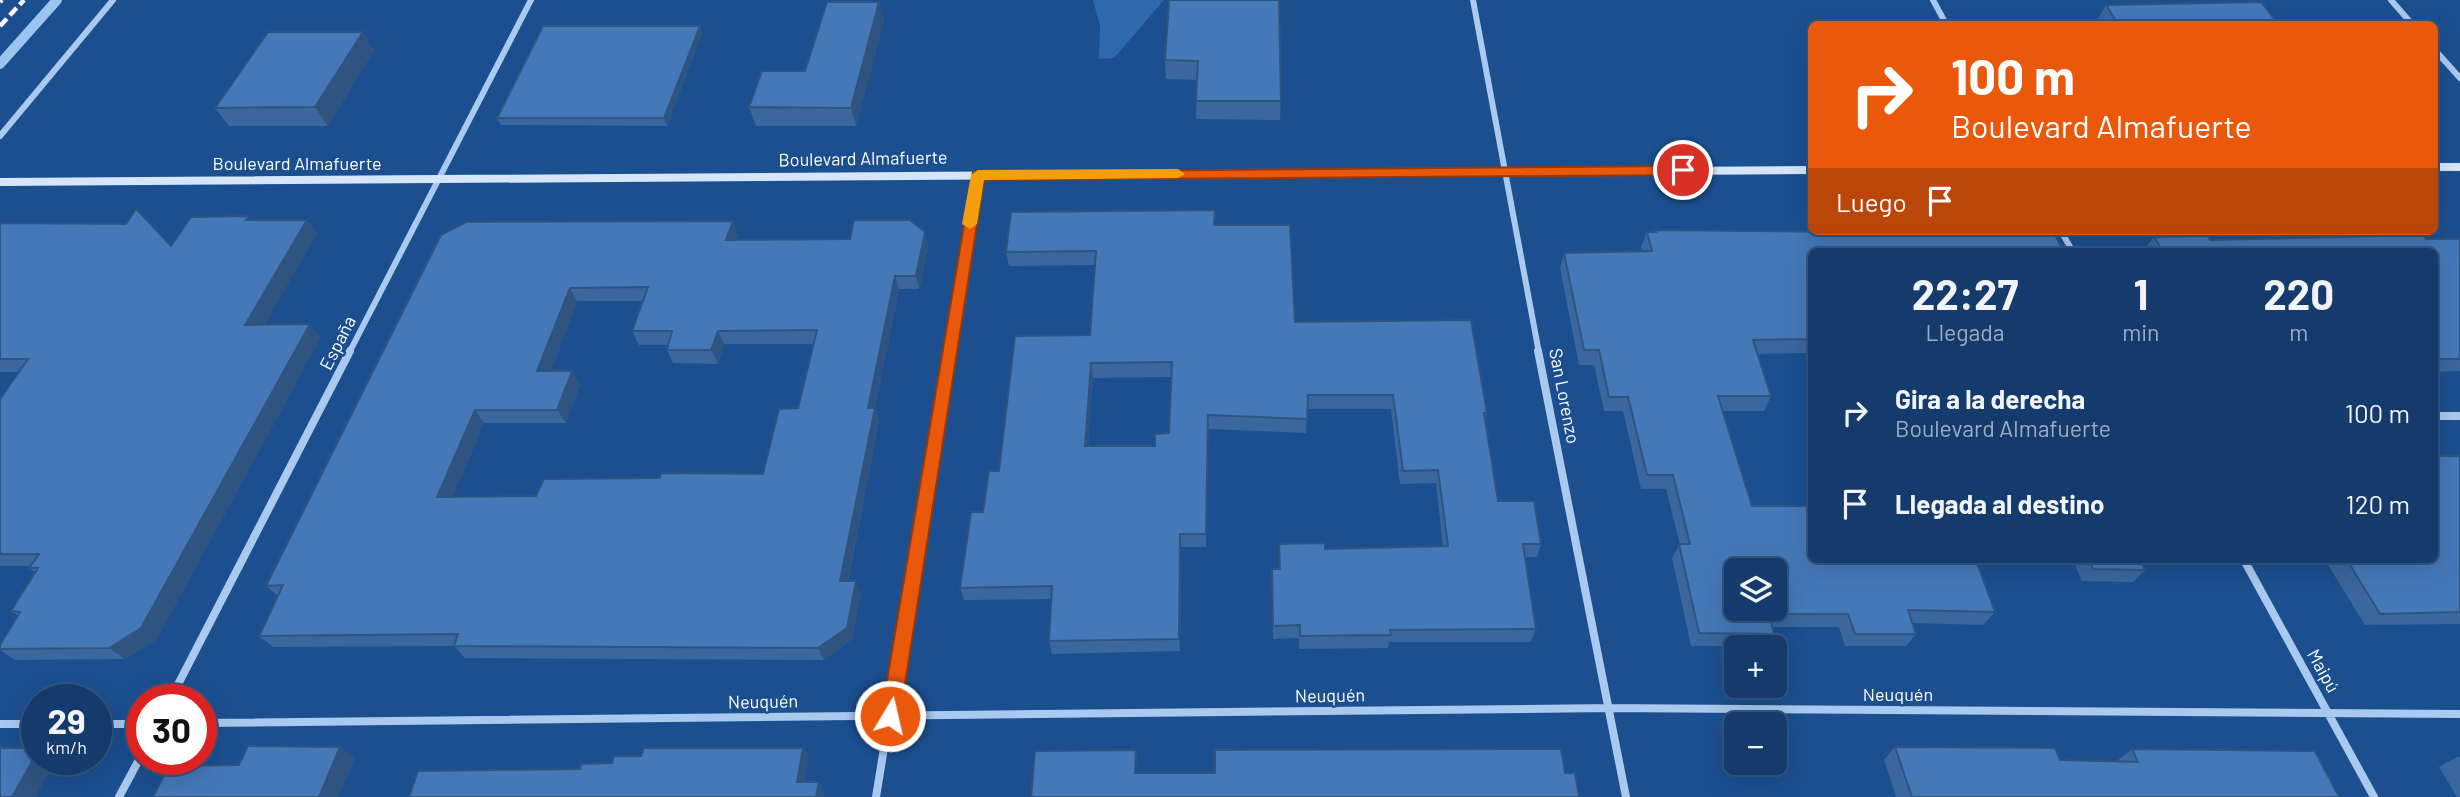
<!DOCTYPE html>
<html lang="es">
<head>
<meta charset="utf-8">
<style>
  body { margin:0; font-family:Barlow,sans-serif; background:#1d4271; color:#f1f3f6; height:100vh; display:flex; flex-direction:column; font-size:26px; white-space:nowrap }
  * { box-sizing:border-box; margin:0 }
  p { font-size:23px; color:#9dadc1 }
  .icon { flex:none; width:38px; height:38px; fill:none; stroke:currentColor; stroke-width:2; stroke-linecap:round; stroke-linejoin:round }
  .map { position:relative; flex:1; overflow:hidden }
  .panel { position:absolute; left:1808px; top:248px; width:630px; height:315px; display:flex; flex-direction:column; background:#143b6b; border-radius:10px; box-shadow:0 7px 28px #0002,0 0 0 2px #33557e }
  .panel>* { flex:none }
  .banner { position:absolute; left:1808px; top:21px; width:630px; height:214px; border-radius:10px; box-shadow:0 7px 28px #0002,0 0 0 2px #33557e; background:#ea580c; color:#fff; overflow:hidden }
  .tools { position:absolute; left:1724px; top:558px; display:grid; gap:14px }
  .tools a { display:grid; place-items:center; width:63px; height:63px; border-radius:10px; background:#143b6b; box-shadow:0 7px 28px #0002,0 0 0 2px #33557e; font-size:35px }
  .speed { position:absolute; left:21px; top:684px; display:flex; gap:14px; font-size:35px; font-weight:700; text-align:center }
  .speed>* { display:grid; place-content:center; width:91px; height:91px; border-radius:50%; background:#143b6b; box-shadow:0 7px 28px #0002,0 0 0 2px #33557e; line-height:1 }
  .speed small { font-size:18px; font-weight:400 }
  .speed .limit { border:10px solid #d22; background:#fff; color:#111 }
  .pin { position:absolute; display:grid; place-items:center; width:60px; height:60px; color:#fff; margin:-30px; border:4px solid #fff; border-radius:50%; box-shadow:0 2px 7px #0007 }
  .me { position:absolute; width:77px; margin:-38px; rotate:9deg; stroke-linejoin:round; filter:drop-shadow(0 0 5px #0008) }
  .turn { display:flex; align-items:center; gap:24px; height:147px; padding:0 28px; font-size:32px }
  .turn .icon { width:91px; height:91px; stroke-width:2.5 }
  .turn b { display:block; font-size:49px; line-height:60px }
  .then { display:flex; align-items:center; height:66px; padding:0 28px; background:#0003; gap:14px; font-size:26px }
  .eta { display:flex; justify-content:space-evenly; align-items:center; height:119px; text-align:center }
  .eta b { font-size:42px; font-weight:700; line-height:49px }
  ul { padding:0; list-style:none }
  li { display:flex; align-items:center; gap:21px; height:91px; padding:0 28px }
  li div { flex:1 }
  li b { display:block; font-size:26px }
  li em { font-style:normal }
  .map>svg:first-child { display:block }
  .green { fill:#2e69ad }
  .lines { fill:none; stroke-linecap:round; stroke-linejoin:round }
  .stream { stroke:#9cc4f0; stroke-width:10 }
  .minor-far1 { stroke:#a9c9ee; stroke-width:6 }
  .minor { stroke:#a9c9ee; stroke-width:8 }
  .secondary { fill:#d6e6fa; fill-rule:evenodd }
  .rail { stroke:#fff; stroke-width:4.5; stroke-dasharray:10 4.5; stroke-linecap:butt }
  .wall { fill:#3a679d; fill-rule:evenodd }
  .shaded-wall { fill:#305480 }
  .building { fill:#4478b7; stroke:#305480; stroke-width:2; fill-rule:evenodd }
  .route { fill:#ea580c; stroke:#983908; stroke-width:2 }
  .slow { fill:#f59e0b }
  .labels { text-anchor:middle; stroke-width:5; stroke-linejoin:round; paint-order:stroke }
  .street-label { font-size:18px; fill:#fff; stroke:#1b4f8f }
</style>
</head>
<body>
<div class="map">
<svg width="2460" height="797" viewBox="0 0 2460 797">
  <rect width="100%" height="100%" fill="#1b4f8f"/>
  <path class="green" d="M1093,0H1164L1114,58L1099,59L1100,26Z"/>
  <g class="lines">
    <path class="stream" d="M0,64L57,0"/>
    <path class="minor-far1" d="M1473,0L1539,353
      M1933,0L1946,24
      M2391,0L2412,24
      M2434,49L2460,78
      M0,136L113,0
      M2061,231L2073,252
      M349,353L531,0
      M949,353L978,175"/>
    <path class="minor" d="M1538,351L1626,797
      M2434,416H2460
      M2244,560L2374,797
      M170,700L350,351
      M201,723L1610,708L2460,714
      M0,724H37
      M96,724H142
      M119,797L142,754
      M876,797L949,351"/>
    <path class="secondary" d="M2434,163H2460V171H2434Z
      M1811,166V174L0,186V178Z"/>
    <path class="rail" d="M0,2L2,0
      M0,26L24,0"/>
  </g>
  <path class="wall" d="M1169,0L1281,101L1280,120L1196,119L1197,80L1166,79L1165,60Z
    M879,2L884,20L856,126H756L749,107L805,71Z
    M2106,5L2278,24H2101L2098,19Z
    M700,26L702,34L667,126L501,125L497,118Z
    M363,32L374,50L328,126H229L215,108Z
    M252,220H307L317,234L264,324L321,337L156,640L125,659L15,660L0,650V645L18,616L11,611L35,572L29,568L31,566H0V399L19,372H0V223L171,246Z
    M1215,225L1295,322L1487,413L1485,420L1498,501L1541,544L1537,557H1525L1536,629L1531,642H1389L1388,648L1299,649V638L1273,639L1272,569H1279V544L1325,549L1443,546L1436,483L1400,484L1391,409H1307L1306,433L1208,429L1206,547H1181L1180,651L1052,654L1049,641L1051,599L964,600L960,588L983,512L999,471L1090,335L1095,265L1009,266L1006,252ZM1171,377L1169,433L1155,446H1088L1093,378Z
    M1655,230L1840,232L2053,231L1811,252V353L1758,354L1771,396L1764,411H1722L1752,506L1995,612L1983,625L1913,623L1916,634L1906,646H1845L1839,627H1772L1774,634L1765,646H1691L1672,558L1680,544L1666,489H1641L1623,411H1604L1594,365H1579L1560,268L1564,253L1643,251L1641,247L1647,232H1654Z
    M738,234L737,240L928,245L919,289H899L875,408L879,421L848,581L861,593L852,639L824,660L465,658L454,646L273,647L259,636L278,596L266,586L441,235ZM577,301H643L632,331L639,345H668L667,350L673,363L718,364L724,344H814L798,408L763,474L660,478L536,496H453L484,423H566L580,385L572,371H551Z
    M2154,237L2210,240L2460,239V371L2434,372V252H2145L2144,249Z
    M2460,456V624L2365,625L2325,560H2434Z
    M2073,560H2163L2161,562H2141L2145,570L2133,582L2082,581Z
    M1895,747L2060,760L2117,761L2132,749L2339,797H1896L1884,760Z
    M2457,757H2460V797H2457L2439,767Z"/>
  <path class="shaded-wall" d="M879,2L884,20L856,126L851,108Z
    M700,26L702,34L667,126L664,118Z
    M363,32L374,50L328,126L315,107Z
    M307,220L317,234L257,338L245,325Z
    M733,221L738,234L732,254L726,240Z
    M925,232L928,245L919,289L916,276Z
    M895,276L899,289L875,408L879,421L845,593L840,581L868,408Z
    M570,288L577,301L546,385L537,371Z
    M310,324L321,337L156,640L125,659L109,648Z
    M718,331L724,344L718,364L711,350Z
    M1091,363L1093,378L1087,460L1085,446Z
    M572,371L580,385L566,423L557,410Z
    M475,410L484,423L448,509L437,497Z
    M1180,534L1181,547L1180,651L1179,639Z
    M856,581L861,593L852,639L824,660L818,648Z
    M340,747L355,758L339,797H319Z
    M803,748L809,757L803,791L797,782Z
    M1136,750L1137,760L1136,782L1135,773Z
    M37,753V760H56L35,797H12Z
    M819,782L825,791L824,797H816Z"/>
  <path class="building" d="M1169,0H1279L1281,101H1196L1198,61L1165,60Z
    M827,2H879L851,108L749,107L762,71H805Z
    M2261,2L2278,24H2118L2106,5Z
    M543,26H700L664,118H497Z
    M268,32H363L315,107L215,108Z
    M136,209L171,246L191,217L249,216L246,220H307L245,325L310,324L141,628L109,648L0,649V645L20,612L11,611L38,568H29L39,554H0V399L28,359H0V223L126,224Z
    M1215,210L1214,225H1290L1295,322L1471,320L1487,413H1484L1498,501H1534L1541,544H1523L1536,629L1390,630L1391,635L1300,636V625L1273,626L1272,569H1280L1279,544L1325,543V549L1448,546L1438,470L1403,471L1393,395H1308L1307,419L1208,415L1206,534H1180L1179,639L1049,641L1052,586L960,588L971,512H983L989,471H999L1015,336L1090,335L1096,251L1006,252L1011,212ZM1172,362L1169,433L1155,434V446H1085L1091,363Z
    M854,220H910L925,232L916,276H895L868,408H875L840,581H856L847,628L818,648L454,646L458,634L259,636L283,585L266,586L441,235L466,222L733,221L726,240L850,239ZM648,287L632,331H672L667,350H711L718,331L817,330L798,408L779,409L763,474L661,473L660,478L544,479L536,496L437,497L475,410H557L572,371H537L570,288Z
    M1655,230L1849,232L2053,231L2064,252H1811V339L1753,340L1771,396H1718L1752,506H1811V560H1976L1995,612L1908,610L1916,634H1855L1848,614H1769L1774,634L1699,633L1679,544H1690L1673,475H1647L1628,397H1609L1599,350H1584L1564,253L1652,251L1647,232H1656ZM1736,570H1774V609H1736Z
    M2423,235L2426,239H2460V359H2434V252H2163L2154,237L2208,236L2210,240Z
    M2434,456H2460V612L2380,614L2347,560H2434Z
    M2089,560H2140L2145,570L2093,569Z
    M248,746L340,747L319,797H153L169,766L239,765Z
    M1895,747L2055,748L2060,760L2138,762L2132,749L2315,751L2339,797H1912Z
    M0,748H37V753L12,797H0Z
    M644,748H803L797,782H819L816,797H409L418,771L580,769L581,764L612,763L614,756H641Z
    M1561,749L1565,773H1575L1579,797H1031L1035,751L1136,750L1135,773H1215V750Z"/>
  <path class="route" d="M1683,166L1690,170L1683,175L984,180L900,716L897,722L890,725L884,722L881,716L973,172Z"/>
  <path class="slow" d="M1178,169L1185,174L1178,178L984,180L977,224L970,229L962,224L971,175L978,170Z"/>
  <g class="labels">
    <g class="street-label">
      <text transform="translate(863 159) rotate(-1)" y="6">Boulevard Almafuerte</text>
      <text x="297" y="170">Boulevard Almafuerte</text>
      <text transform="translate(338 343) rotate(-63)" y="6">España</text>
      <text transform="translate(1564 396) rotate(79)" y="6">San Lorenzo</text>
      <text transform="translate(2323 671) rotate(61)" y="6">Maipú</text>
      <text x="1898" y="701">Neuquén</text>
      <text transform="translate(1330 696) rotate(-1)" y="6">Neuquén</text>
      <text transform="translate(763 702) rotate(-1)" y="6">Neuquén</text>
    </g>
  </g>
</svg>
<div class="tools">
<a><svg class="icon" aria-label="layers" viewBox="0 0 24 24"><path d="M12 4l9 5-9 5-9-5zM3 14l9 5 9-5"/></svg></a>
<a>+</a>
<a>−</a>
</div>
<div class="speed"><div>29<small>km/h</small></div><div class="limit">30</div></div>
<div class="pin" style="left:1683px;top:170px;background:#d93025"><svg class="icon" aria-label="arrive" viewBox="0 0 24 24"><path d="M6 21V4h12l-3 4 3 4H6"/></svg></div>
<svg class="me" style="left:890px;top:716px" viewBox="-20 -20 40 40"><circle r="17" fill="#ea580c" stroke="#fff" stroke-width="3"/><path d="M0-11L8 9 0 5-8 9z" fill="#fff"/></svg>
<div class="banner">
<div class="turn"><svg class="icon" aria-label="right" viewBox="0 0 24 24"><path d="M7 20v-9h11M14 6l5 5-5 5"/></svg><div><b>100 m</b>Boulevard Almafuerte</div></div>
<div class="then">Luego<svg class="icon" aria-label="arrive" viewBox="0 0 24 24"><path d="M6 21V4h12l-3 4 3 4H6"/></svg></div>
</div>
<section class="panel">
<div class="eta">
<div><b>22:27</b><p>Llegada</p></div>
<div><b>1</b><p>min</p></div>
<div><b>220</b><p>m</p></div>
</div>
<ul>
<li><svg class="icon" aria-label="right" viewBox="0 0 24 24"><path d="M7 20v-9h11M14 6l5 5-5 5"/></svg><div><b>Gira a la derecha</b><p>Boulevard Almafuerte</p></div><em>100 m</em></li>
<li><svg class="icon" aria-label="arrive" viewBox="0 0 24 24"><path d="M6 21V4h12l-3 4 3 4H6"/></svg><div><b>Llegada al destino</b></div><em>120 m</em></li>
</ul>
</section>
</div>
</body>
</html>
